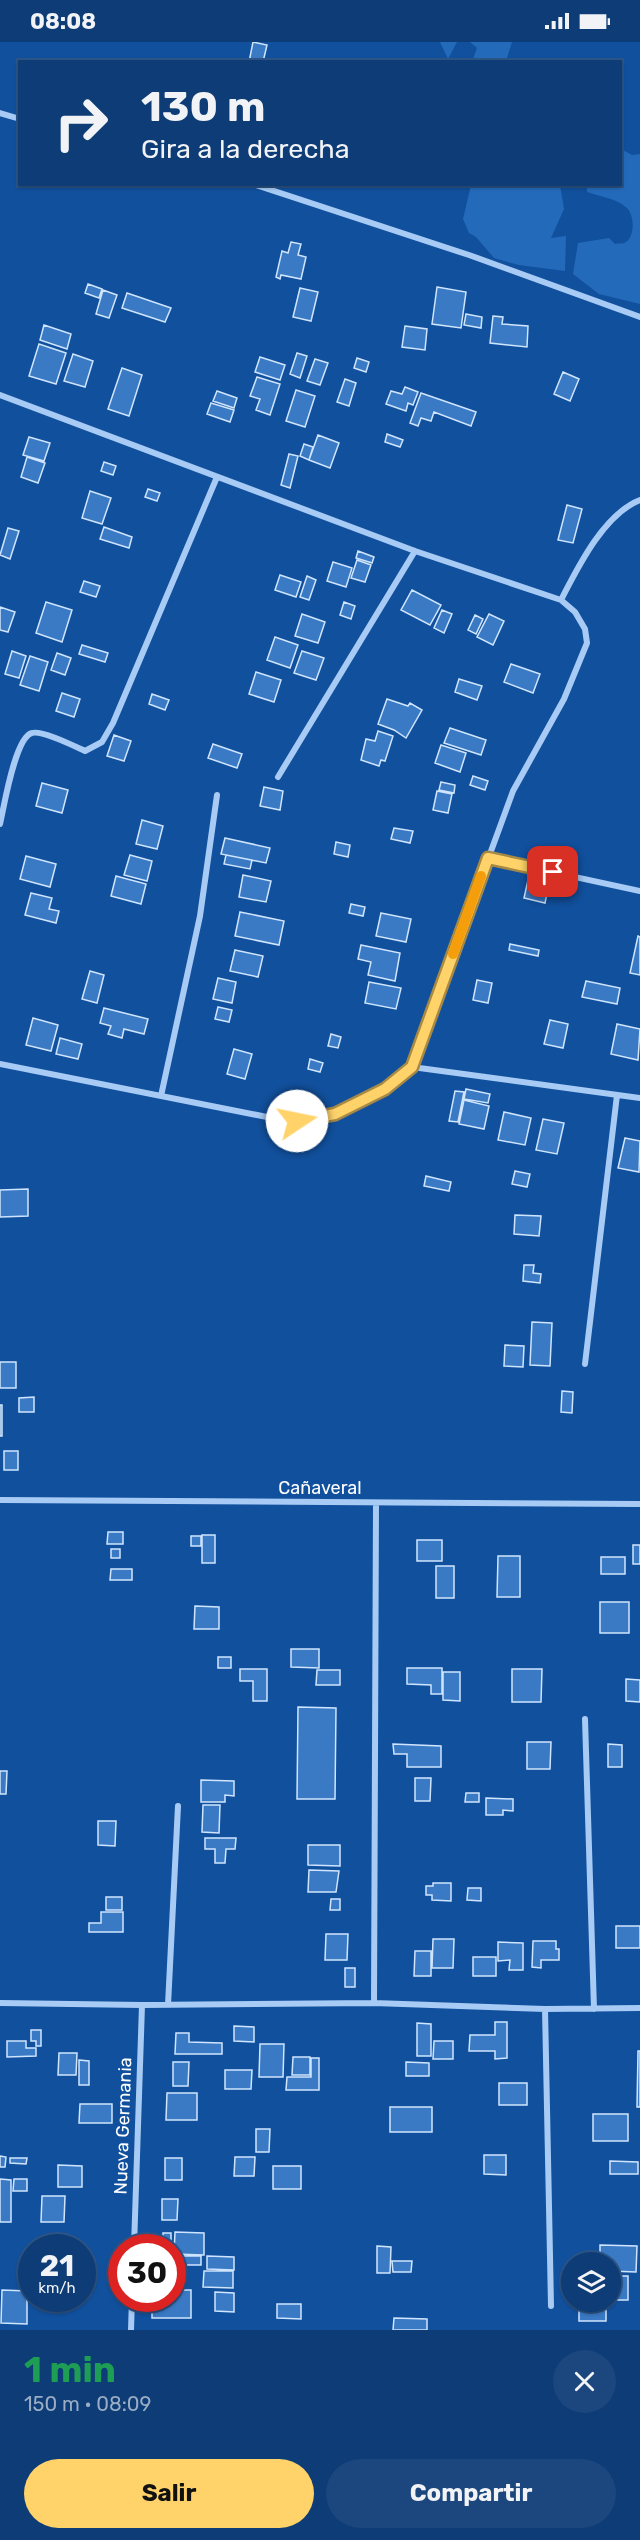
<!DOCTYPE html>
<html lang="es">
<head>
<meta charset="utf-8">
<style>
  body { margin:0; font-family:Rubik,sans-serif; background:#1b477e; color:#f1f3f6; height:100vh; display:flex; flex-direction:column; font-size:22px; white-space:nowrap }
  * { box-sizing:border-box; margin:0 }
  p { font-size:20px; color:#9aadc5 }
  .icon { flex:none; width:33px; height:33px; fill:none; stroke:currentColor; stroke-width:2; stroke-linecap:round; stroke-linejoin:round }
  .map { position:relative; height:2288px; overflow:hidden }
  .side { display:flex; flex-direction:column; background:#0d3c76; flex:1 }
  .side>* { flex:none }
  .banner { position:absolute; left:18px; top:18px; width:604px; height:126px; border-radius:0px; box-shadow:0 2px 4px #0004,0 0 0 2px #2d5688; background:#0d3c76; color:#f1f3f6; overflow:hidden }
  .controls { position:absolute; left:561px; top:2210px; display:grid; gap:12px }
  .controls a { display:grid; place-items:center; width:60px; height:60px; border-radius:50%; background:#0d3c76; box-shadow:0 2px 4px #0004,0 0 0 2px #2d5688; font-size:30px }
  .speed { position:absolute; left:18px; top:2192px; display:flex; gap:12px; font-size:30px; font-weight:700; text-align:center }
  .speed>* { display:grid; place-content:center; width:78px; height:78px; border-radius:50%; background:#0d3c76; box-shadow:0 2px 4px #0004,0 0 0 2px #2d5688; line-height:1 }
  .speed small { font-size:15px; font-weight:400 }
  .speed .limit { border:9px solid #d22; background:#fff; color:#111 }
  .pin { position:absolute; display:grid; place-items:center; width:51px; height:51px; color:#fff; margin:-26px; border-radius:12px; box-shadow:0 3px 9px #0006 }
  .me { position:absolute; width:66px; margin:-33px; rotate:79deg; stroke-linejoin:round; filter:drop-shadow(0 0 4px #0008) }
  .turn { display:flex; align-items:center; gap:21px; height:126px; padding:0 24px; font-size:27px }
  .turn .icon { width:78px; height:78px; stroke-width:2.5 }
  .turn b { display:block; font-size:42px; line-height:51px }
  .round { display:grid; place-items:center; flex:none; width:63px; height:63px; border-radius:32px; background:#1b477e }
  .headline { display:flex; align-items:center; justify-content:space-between; height:102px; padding:0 24px }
  h1 { font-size:36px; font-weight:700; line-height:45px; color:#1e9e55 }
  .primary-button { display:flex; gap:12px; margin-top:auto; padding:12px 24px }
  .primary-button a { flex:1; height:69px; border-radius:36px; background:#ffd36a; color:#111; font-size:24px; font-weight:700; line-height:69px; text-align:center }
  .primary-button a+a { background:#1b477e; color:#f1f3f6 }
  .status { display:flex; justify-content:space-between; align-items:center; height:42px; padding:0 30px; background:#0d3c76; direction:ltr }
  .status svg { height:16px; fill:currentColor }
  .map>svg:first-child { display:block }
  .green { fill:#246abb }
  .building { fill:#3a79c4; stroke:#cfe5fe; stroke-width:1.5 }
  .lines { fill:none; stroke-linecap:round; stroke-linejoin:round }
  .minor { stroke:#a7cbf5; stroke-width:6 }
  .route-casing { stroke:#a68945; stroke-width:15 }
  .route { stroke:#ffd36a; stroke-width:10 }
  .slow { stroke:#f59e0b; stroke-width:10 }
  .labels { text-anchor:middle; stroke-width:6; stroke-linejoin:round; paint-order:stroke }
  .street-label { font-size:18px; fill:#fff; stroke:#11509d }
</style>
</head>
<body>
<div class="status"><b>08:08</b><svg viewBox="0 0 49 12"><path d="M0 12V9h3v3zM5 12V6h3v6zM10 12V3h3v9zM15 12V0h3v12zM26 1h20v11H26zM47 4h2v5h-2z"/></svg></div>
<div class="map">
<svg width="640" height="2288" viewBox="0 0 640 2288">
  <rect width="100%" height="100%" fill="#11509d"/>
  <path class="green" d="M440,0H457L448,17Z
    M470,0H512L506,19L472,20L477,6Z
    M621,107L632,113L640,112V262L599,252L573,232L578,201L609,196L615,202C618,201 621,202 624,201C635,197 635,174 627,166C618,157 599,154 587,150V143L621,142Z
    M471,143H560L564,167L551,196L566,194L565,229L519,223L494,216L476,195L469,191L463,177Z"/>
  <path class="building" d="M253,0L267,3L263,20H249Z
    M291,200L301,202L298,213L306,215L301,237L281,233L280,237L276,235L282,209L288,211Z
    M88,242L102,247L99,256L85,251Z
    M437,245L466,250L461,286L432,282Z
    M300,246L318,250L311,279L293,275Z
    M103,248L117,253L109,276L96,272Z
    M127,251L171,266L165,280L122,266Z
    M466,272L482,275L481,286L464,283Z
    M493,274L503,275L502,282L528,284L527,305L490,301Z
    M44,283L71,292L67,307L40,298Z
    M405,284L427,287L425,308L402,305Z
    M39,302L66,311L56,342L29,334Z
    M297,311L307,314L300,336L290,332Z
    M73,312L93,319L85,345L64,339Z
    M260,315L285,323L280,338L255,330Z
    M357,316L369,320L366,330L354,326Z
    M315,317L328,321L320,343L307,339Z
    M122,326L142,333L129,374L108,367Z
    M563,330L579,337L570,359L554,352Z
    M257,335L280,342L270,373L256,368L260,357L250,354Z
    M345,337L356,341L349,364L337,360Z
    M405,345L418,350L413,363L408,361L406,369L386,362L391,349L402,352Z
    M296,348L315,354L305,385L286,379Z
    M217,349L237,356L234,366L213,359Z
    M421,351L476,370L471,384L434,370L431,379L421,376L418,384L410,381Z
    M211,361L234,368L230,380L207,372Z
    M387,392L403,398L400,405L385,400Z
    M318,393L339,401L330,426L309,418Z
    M29,395L50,401L44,419L23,413Z
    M304,402L313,405L309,418L300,414Z
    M289,412L298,414L290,446L281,443Z
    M27,415L45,421L38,441L21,435Z
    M104,420L116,424L113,433L101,429Z
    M148,447L160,451L157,459L145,455Z
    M90,449L111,456L102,482L82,476Z
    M567,463L582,467L573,501L558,498Z
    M104,485L132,495L129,506L100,497Z
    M8,486L19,489L10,517L0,513Z
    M358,509L374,515L372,521L356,516Z
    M357,518L371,523L365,540L351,536Z
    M333,520L352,526L346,545L327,539Z
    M280,533L301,540L296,555L275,548Z
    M307,534L316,538L309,558L300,555Z
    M84,539L100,544L96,555L80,550Z
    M412,548L441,563L430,583L401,568Z
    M46,560L72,568L62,600L36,591Z
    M344,560L355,564L351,577L340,573Z
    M0,565L15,570L8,590L0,588Z
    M442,568L452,572L444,591L434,586Z
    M302,572L325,580L318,601L295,594Z
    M489,572L504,579L493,603L477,595Z
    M475,573L483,577L476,592L468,588Z
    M275,595L298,603L290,626L267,618Z
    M82,603L108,611L105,620L79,612Z
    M12,609L26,614L19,636L5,632Z
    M302,609L324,616L316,638L294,631Z
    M57,611L71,616L65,633L51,628Z
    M30,614L48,620L39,649L20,643Z
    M511,622L540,632L533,651L504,640Z
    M256,630L281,638L274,660L249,652Z
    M459,637L482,644L477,658L455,650Z
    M62,651L80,657L74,675L56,669Z
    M152,652L169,658L165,668L149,662Z
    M387,657L408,664L410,661L422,668L406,696L394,688L378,682Z
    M450,686L486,698L481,713L444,701Z
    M378,689L393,694L385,719L381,718L379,724L361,718L366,697L375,699Z
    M114,693L131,699L124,719L107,714Z
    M213,702L242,712L237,726L208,716Z
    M441,703L466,711L460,730L435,721Z
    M473,734L488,739L485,748L470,743Z
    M441,740L455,743L454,751L439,748Z
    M42,741L68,748L62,771L36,764Z
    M264,745L283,749L280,768L260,764Z
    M437,749L452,752L448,771L433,768Z
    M142,778L163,784L157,807L136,802Z
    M394,786L413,789L410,801L391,797Z
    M225,796L270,806L266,821L221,812Z
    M336,800L350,803L348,815L334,812Z
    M130,813L152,819L147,839L124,833Z
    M226,813L252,818L250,827L224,822Z
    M26,814L56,822L50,845L20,837Z
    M243,833L271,839L266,860L239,855Z
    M116,834L146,842L141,862L111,854Z
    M528,838L549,842L545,861L524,856Z
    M31,851L52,856L49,867L59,869L56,881L25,873Z
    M351,862L365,865L363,874L349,871Z
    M240,870L284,879L279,903L235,894Z
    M381,871L411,877L406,900L376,894Z
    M638,894L640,895V933L630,931Z
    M510,902L539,908L538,914L509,908Z
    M361,903L400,911L395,939L368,933L371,920L358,917Z
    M235,908L263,914L258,935L230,929Z
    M90,929L104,933L97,961L82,957Z
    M218,936L236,940L232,961L213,957Z
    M477,938L492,941L488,961L473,958Z
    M586,939L620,946L617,962L582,955Z
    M369,940L401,946L396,967L365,961Z
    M218,965L232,968L229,980L215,977Z
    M104,966L148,977L144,992L124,987L122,996L108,992L111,984L100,981Z
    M33,976L58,983L51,1009L26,1003Z
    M550,978L568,982L563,1006L544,1002Z
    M617,982L640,987L638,1018L611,1012Z
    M331,992L341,995L338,1006L328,1004Z
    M60,996L82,1002L78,1017L56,1012Z
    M234,1007L252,1012L245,1037L227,1032Z
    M310,1017L323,1021L320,1030L308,1027Z
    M466,1047L490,1052L488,1061L464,1057Z
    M455,1049L464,1050L458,1080L449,1079Z
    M464,1058L489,1064L484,1087L459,1082Z
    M504,1070L531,1076L525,1103L498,1098Z
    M543,1077L564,1081L557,1112L536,1108Z
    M625,1096L640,1099L639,1130L618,1126Z
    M515,1129L530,1132L527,1145L512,1142Z
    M426,1134L451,1140L449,1149L424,1144Z
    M28,1147V1174L0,1175V1148Z
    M515,1173L541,1174L539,1194L514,1192Z
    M524,1223H534L533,1231L541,1232L540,1241L523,1239Z
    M532,1280L552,1281L550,1324L530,1323Z
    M505,1303L524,1304L523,1325L504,1324Z
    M0,1320H16V1346H0Z
    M562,1349L573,1350L572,1371L561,1370Z
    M34,1355V1370H19V1356Z
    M0,1363H2V1394H0Z
    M4,1409H18V1428H4Z
    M108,1490H123V1502H107Z
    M202,1493H215V1521H202Z
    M191,1494H201V1504H191Z
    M417,1498H442V1519H417Z
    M633,1503H640V1522H633Z
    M111,1507H120V1516H111Z
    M498,1514H520V1555H497Z
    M601,1515H625V1532H601Z
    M436,1524H454V1556H436Z
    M111,1527H132V1538H110Z
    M600,1560H629V1591H600Z
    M195,1564L219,1565V1587H194Z
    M291,1607H319V1626L291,1625Z
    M218,1615H231V1626H218Z
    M407,1626H442V1652H431V1643L407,1642Z
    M240,1627H267V1659H253V1639H240Z
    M512,1627H542L541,1660H512Z
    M317,1628H340V1643H316Z
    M443,1630H460V1659L443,1658Z
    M626,1637L640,1638V1660L626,1659Z
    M298,1665L336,1666L335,1757H297Z
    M527,1700H551L550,1727H527Z
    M393,1702L441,1704V1725H407V1712H394Z
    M608,1702L622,1703V1725H608Z
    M0,1729H7L6,1752H0Z
    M415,1736H431L430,1759H415Z
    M201,1738L234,1739V1754L225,1753V1760H201Z
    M466,1751H479V1760H465Z
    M486,1756L513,1757V1769L503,1768V1773H486Z
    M203,1763H220L219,1791L202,1790Z
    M98,1779H116L115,1804L98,1803Z
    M205,1796H236L235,1807H226L225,1821H215V1807H205Z
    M308,1803H340V1824L308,1823Z
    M309,1828L339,1829L336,1850H308Z
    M433,1841H451V1859L432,1858V1853H426V1844H433Z
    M468,1846H481V1859L467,1858Z
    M106,1855H122V1868H106Z
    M331,1857H340V1868H330Z
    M101,1870H123V1890H89V1881H101Z
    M616,1884H640V1906H616Z
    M326,1892H348L347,1918H325Z
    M433,1897H454L453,1926H432Z
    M533,1899H556V1907H559V1918H541V1926L532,1925Z
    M498,1900L523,1901V1928H509L510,1918L498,1919Z
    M415,1909H431V1934H414Z
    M473,1915H496V1934H473Z
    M345,1926H355V1945H345Z
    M495,1980H507V2016L495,2017V2009H469L470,1993H495Z
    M417,1981L431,1982V2014H417Z
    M234,1984L254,1985V2000L234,1999Z
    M31,1988H41V2004H36V1999H31Z
    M176,1991H189V2000L222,2001V2012H175Z
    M7,1999H26V2006H36V2014L7,2015Z
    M434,1999H453V2017H433Z
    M260,2002H284L283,2035H259Z
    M638,2009H640V2065H637Z
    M59,2011H77L76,2033H58Z
    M293,2015H310V2033H292Z
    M311,2016H319V2048H286L287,2035H311Z
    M79,2018L89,2019V2043H79Z
    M173,2020H189L188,2044H173Z
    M406,2020L429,2021V2034H406Z
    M225,2028H252L251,2047H225Z
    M499,2041H527V2063H499Z
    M167,2051H197V2078H166Z
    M80,2062H112V2081H79Z
    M390,2065H432V2090H390Z
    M593,2072H628V2099H593Z
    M256,2087H270L269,2110H256Z
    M484,2113H506V2133L484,2132Z
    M0,2114L6,2115L5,2125H0Z
    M235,2115H255L254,2134H234Z
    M10,2116H27L26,2122L10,2121Z
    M165,2116H182V2138H165Z
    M610,2119L638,2120V2132H610Z
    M58,2123L82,2124V2145H58Z
    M273,2124H301V2147H273Z
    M0,2137L11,2138V2180H0Z
    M14,2137H27V2149H13Z
    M42,2154H65L64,2180H41Z
    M162,2157H178L177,2178H162Z
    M175,2190L204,2191V2213L174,2212Z
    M163,2191H171V2205H152V2201H163Z
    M600,2203L637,2204L636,2230L610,2229V2220H600Z
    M377,2204L391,2205L390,2231H377Z
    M174,2214H201V2223H174Z
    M207,2214L234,2215V2228L207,2227Z
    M392,2219H412L411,2230H393Z
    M204,2229H233V2246L203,2245Z
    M610,2234H628V2258H610Z
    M2,2248L27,2249V2282L1,2281Z
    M172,2248H191V2276H152V2256H172Z
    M215,2250L234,2251V2270L215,2269Z
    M277,2262H301V2277L277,2276Z
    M579,2266H606V2279H579Z
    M394,2276L427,2277V2288H393Z"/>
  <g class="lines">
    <path class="minor" d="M0,71L20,77
      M253,142L469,213L640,275
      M0,353L415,509L561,558L575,570L585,587L587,601L564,657L513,749L412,1025C369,1061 329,1083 272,1076L0,1022
      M561,558C578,525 604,472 640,458
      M278,735L415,509
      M0,782C4,765 15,695 32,691C42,688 74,704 85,709L102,700L113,681L217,435
      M487,816L640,849
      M412,1025L640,1056
      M161,1054L200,874L217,753
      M585,1322L617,1053
      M0,1458L640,1462
      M585,1677L594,1967
      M0,1961L142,1963L374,1961L545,1967L640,1966
      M374,1961L376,1461
      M168,1963L178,1764
      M545,1967L551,2264
      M134,2205L142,1963
      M131,2288L132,2256"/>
  </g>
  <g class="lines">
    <defs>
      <path id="route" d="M297,1079L335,1072L385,1047L412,1025L488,816L553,830"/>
    </defs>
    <use href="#route" class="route-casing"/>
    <use href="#route" class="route"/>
    <path class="slow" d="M453,912L481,834"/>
  </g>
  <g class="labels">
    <g class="street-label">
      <text x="320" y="1452">Cañaveral</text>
      <text transform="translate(123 2084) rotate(-88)" y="6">Nueva Germania</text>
    </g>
  </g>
</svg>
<div class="controls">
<a><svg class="icon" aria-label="layers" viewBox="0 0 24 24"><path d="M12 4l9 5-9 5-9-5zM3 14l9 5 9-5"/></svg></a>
</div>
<div class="speed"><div>21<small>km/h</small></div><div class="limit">30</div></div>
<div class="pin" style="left:553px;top:830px;background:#d93025"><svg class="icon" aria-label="arrive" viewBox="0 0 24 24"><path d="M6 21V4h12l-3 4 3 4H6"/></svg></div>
<svg class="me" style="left:297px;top:1079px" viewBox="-20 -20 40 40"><circle r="19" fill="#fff"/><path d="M0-13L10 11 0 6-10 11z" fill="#ffd36a"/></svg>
<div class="banner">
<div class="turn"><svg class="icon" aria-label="right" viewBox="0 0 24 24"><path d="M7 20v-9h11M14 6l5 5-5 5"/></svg><div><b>130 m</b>Gira a la derecha</div></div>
</div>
</div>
<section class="side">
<div class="headline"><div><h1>1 min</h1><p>150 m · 08:09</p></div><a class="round"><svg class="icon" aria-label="close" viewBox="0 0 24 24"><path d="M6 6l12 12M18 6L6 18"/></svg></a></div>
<div class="primary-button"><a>Salir</a><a>Compartir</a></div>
</section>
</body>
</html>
